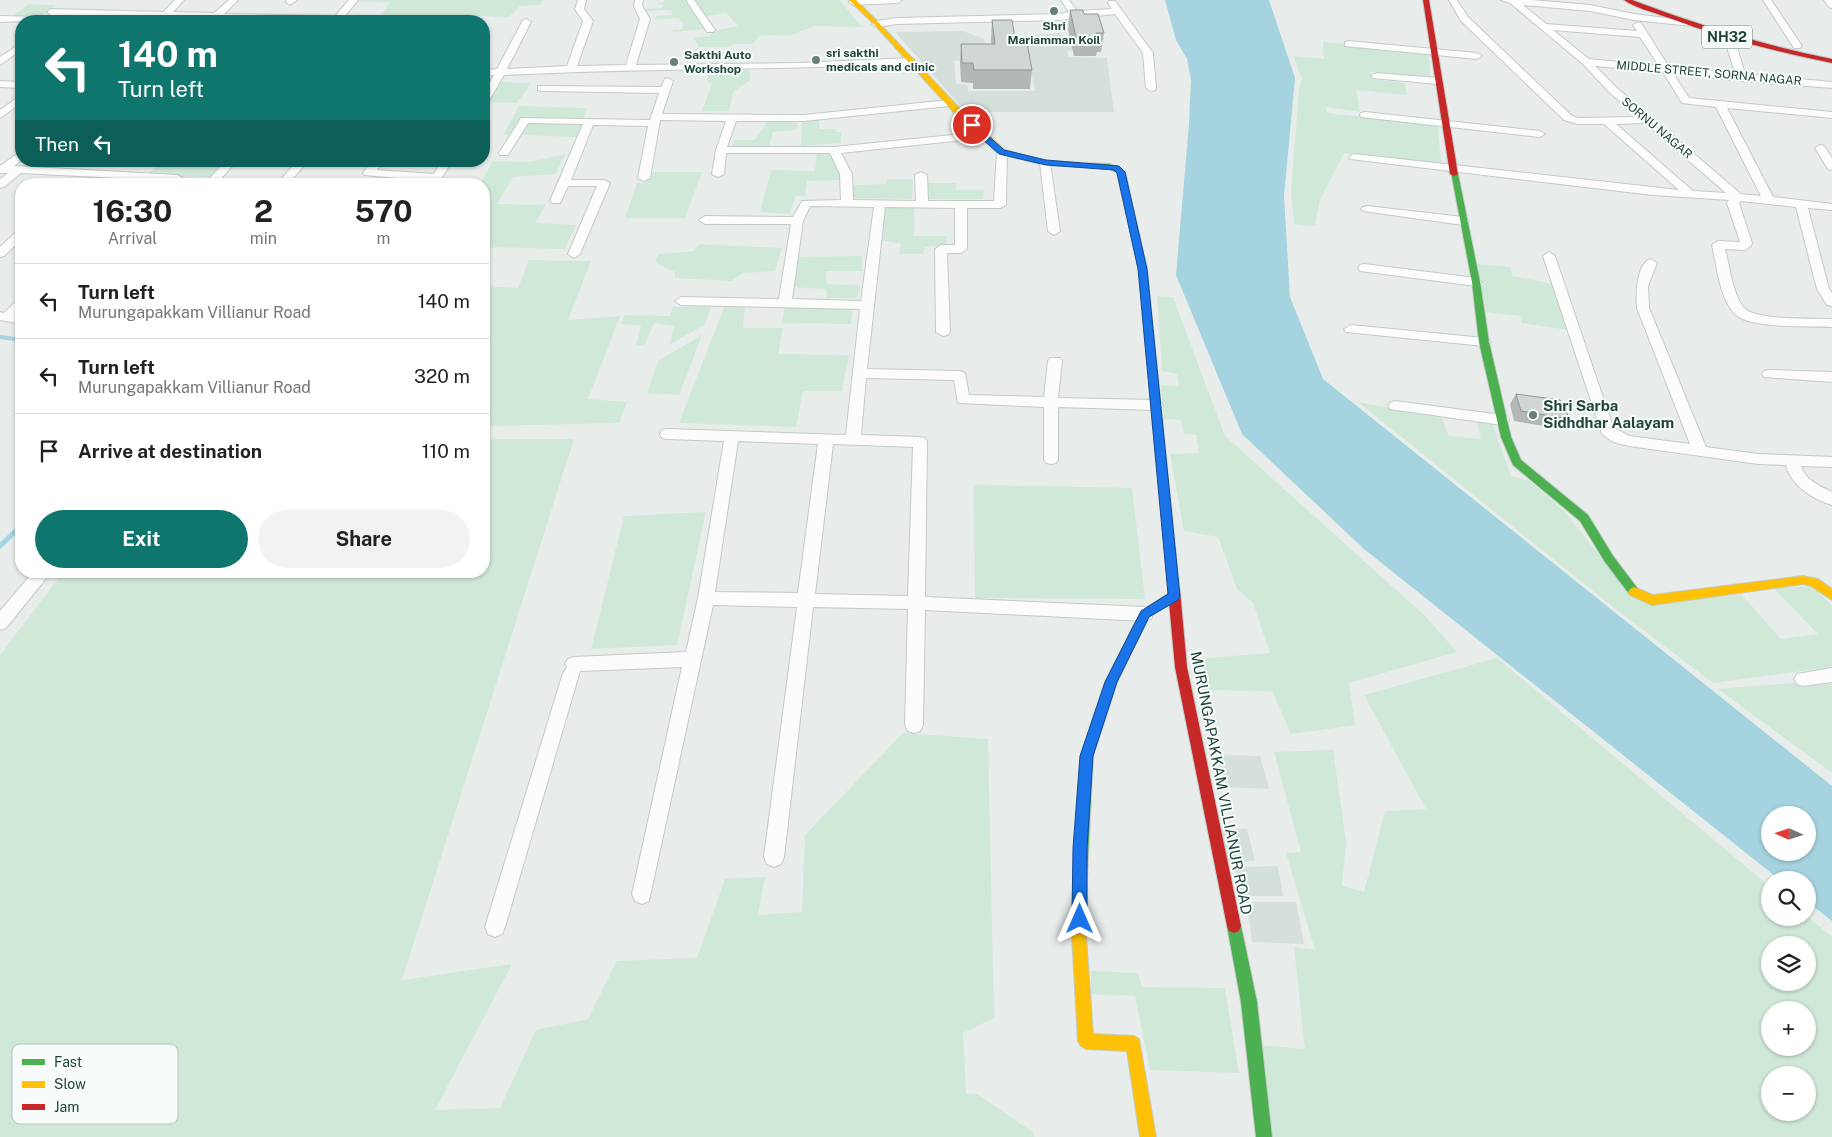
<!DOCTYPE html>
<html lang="en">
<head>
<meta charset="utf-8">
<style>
  body { margin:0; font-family:"Public Sans",sans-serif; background:#f2f2f2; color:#222; height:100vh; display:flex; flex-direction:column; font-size:19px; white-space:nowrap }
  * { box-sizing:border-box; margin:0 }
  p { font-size:16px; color:#767676 }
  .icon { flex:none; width:28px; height:28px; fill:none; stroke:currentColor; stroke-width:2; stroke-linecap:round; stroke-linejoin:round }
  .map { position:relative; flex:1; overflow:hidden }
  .drawer { position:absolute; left:15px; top:178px; width:475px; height:400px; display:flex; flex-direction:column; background:#fff; border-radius:20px; box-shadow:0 1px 4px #0004 }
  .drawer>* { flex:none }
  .hud { position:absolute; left:15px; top:15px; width:475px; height:152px; border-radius:20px; box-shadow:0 1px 4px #0004; background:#0f766e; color:#fff; overflow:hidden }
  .needle { width:32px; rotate:273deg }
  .tools { position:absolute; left:1761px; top:806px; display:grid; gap:10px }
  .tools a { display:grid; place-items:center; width:55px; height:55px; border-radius:50%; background:#fff; box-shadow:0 1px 4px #0004; font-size:25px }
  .pin { position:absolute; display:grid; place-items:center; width:42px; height:42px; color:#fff; margin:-21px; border:2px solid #fff; border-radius:50%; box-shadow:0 1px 5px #0007 }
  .me { position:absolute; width:55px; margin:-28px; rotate:0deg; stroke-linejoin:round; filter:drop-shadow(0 0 4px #0008) }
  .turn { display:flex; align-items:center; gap:18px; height:105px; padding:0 20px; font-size:22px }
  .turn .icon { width:65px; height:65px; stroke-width:2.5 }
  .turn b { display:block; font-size:35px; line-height:42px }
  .then { display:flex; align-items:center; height:48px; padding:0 20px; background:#0003; gap:10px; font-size:19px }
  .eta { display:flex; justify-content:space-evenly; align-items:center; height:85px; text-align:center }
  .eta b { font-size:30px; font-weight:700; line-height:35px }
  .action { display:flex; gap:10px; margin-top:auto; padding:10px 20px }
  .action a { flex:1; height:58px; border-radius:30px; background:#0f766e; color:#fff; font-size:20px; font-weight:700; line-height:58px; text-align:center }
  .action a+a { background:#f2f2f2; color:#222 }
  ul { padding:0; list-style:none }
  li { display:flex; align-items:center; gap:15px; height:75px; padding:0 20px; border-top:1px solid #e0e0e0 }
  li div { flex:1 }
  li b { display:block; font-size:19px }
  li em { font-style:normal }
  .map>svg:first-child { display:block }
  .built { fill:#d5e0db }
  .green { fill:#d0e8d8; fill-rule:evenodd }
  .water { fill:#a5d3df; fill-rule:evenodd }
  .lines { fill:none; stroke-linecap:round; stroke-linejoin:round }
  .stream-far1 { stroke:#a5d3df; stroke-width:4 }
  .stream { stroke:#a5d3df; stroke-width:5 }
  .street-casing { stroke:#c4cac8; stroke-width:2 }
  .fast-casing { stroke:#c3cbc8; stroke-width:2 }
  .slow-casing { stroke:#c3cbc8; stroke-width:2 }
  .jam-casing { stroke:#c3cbc8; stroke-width:2 }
  .street { fill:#fcfcfc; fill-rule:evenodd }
  .fast { fill:#4caf50; fill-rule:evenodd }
  .slow { fill:#ffc107; fill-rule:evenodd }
  .jam { fill:#c62828; fill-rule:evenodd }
  .wall { fill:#b3b8b6 }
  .building { fill:#d0d6d4; stroke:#929694 }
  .route { fill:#1a73e8; stroke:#114b97 }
  .poi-dot { fill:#67807a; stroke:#f7fbf9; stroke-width:2 }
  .labels { text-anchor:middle; stroke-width:4; stroke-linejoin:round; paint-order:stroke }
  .far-poi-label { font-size:12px; font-weight:bold; fill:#21453d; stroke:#f7fbf9; text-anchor:start }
  .far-street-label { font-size:12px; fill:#21453d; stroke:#f7fbf9 }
  .shield { fill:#f7fbf9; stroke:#617c75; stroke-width:1 }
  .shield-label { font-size:14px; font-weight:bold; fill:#21453d }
  .poi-label { font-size:15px; font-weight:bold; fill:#21453d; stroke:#f7fbf9; text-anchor:start }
  .street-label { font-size:15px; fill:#21453d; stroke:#f7fbf9 }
  .key { fill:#f7fbf9; stroke:#b7c4c1; stroke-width:1 }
  .key-label { font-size:14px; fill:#21453d }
</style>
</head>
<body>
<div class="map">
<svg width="1832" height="1137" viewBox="0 0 1832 1137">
  <rect width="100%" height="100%" fill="#e8edeb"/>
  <path class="built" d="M963,31L984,39L989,60L954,61L956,84L967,85L968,91H1035L1029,61H1018L1015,37L1060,33L1063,37L1073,36L1077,49L1067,51L1069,57L1107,58L1114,112H966L895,32Z
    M1216,755L1260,756L1269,789L1222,787Z
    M1219,828L1247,829L1255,861L1227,862Z
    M1278,866L1283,896H1240L1234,867Z
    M1247,902H1296L1304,944L1252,942Z"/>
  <path class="green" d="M356,0H544L540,5L520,6L509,17L477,16L472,21H469L471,18L470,16H455L450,21H387L391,15L382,14L390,2L355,1Z
    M664,0H687L707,29L672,32L674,30H681L683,27V23L678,18L655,19L656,16L673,15L671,10L644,11L643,9L662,8L664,5L657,4L664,2Z
    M691,0H840L861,27L814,26L789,36L760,35L753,44H734L729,47H699L694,38L709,36L714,31L738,26L726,13L703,17Z
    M29,4L55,5L39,17L12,16Z
    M1323,42L1345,44L1347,47L1429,53L1430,77L1370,72L1371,79L1405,83L1407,95L1356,90L1360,112L1326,107L1327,113L1437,125L1442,165L1344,153L1320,200L1315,226L1294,224L1291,192L1299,89L1302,79L1293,56L1324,59Z
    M750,70V80L733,92L729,111H702L712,83L707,82L709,71Z
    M499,82L531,83L517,103L487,102Z
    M519,106L587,108L583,119L524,117L512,134L503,135Z
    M818,119L820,129H836L837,132H841V143L801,146L802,121Z
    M766,120L798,123L796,130L773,132L769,146H733L734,140H755L765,125Z
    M528,123L583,124L576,137L521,135Z
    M817,152H831L839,171L840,180L807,181L805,196H796L789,214L760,212L771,170L815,171Z
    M566,154L555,174L513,177L497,204L546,205L535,223L576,225L565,249L484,247V184H480L493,161L530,162Z
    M160,161H192L225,165L211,177L147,176Z
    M653,172H702L685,218H625L637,183H646Z
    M89,175L126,178L121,184H79Z
    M887,179H913L912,199L853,198L854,185L885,184Z
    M927,183H956V190H984L983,199H927Z
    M883,207H914V236H947L946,245L925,247L923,254H899L901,244L881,240Z
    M699,244L782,248L775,271L743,273L731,281L675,278V272L655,262L659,254L694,251Z
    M862,256V271H826L827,284L860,285L857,298H827L826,289L790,287L796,257Z
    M529,260L591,261L568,320L620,316L588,399L627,402L619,423L484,426V286L518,288Z
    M1478,264L1511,267L1512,276L1553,284L1568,330L1522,323L1520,316L1486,312Z
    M1157,296L1173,297L1225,436L1425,616L1457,652L1349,683L1355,725L1291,734L1272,691L1201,690L1196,659L1270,653L1253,603L1237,589L1218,537L1184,531L1170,454L1199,453L1196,435L1184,434L1181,420L1164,419L1161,385L1179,386L1177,374L1162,371Z
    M725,305L745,306L743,328H783L778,354L849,355L842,391H803L796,427L679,423Z
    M712,306L704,325L670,344L674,326L654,323L644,346L636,345L641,326L621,324L625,315L670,316L673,307Z
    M785,306L853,307L851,324L782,323Z
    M702,335L679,395L647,393L658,361Z
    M1358,402L1442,418L1449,436L1481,439L1477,421L1492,423L1511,476L1530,481L1564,511L1634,599L1742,595L1781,639L1818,634L1773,588L1814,586L1832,606V667L1713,683L1613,607Z
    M484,439H574L402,980L512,964L435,1110L500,1108L536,1030L588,1019L617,961L697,958L725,879L765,877L758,915L802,912L805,835L903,733L988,739L994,1018L963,1033L966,1094H977L1034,1133V1137H0V655L64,571H484Z
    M974,485L1132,488L1145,599L975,598Z
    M706,512L677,645L591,649L624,516Z
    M1497,658L1770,887V918L1808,917L1832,937V1137H1269L1259,1045L1305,1049L1294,947L1315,950L1286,853L1301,852L1274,752L1333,750L1346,842L1342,886L1364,892L1385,811L1426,809L1364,695ZM1770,945H1808V982H1770ZM1770,1010H1808V1048H1770ZM1770,1075H1808V1112H1770Z
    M1832,680V773L1718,689Z
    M1091,971L1138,973L1142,987L1225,988L1239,1073L1150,1070L1135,996L1091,994Z"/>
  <path class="water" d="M1165,0H1269L1295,78L1284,196L1290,297L1323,379L1832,786V921L1808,902V880H1780L1364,549L1242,434L1176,275L1189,124L1191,80L1187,59L1176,40ZM1770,815H1808V852H1770Z"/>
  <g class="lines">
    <path class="stream-far1" d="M0,337L21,340"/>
    <path class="stream" d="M0,546L21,526"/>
    <defs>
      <path id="street" d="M175,0H184L173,12L214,13L229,0H238L224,14L335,16L349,0H358L341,21L51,15L47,12L51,9L163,12Z
        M287,0H297L290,5L286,2Z
        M578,0H586L584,9L593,21L577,66L626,65L640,19L634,6L635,0H643L642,6L650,19L636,65L799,63L909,58L914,61L909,64C774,70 639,68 504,75L488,102L484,103V92L494,75L484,76V70L497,69L523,20L526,19L531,22L507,69L567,66L583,21L575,9Z
        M686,0H694L715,30L713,32H707Z
        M850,0H902L898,3L853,5L849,2Z
        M1061,0H1069L1077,11L1112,9L1108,3L1109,1H1115L1153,53L1156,88L1155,90L1151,91L1146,88L1143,53L1115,14L1060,20L897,24L877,27L872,24L877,21L897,18L1060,14L1069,12Z
        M1449,0H1457L1468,17L1572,116L1579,118L1638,117L1609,92L1583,64L1510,3L1501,0H1531L1590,5L1634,14L1689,21L1692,22V26L1634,20L1590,11L1523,5L1546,24L1637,31L1633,25L1638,22L1641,23L1669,67L1735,73L1724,37L1729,34L1734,37L1745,74L1832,82V88L1741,81L1673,73L1689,98L1832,112V118L1727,108L1773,197L1832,204V210L1808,208L1829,289L1832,293V306L1827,305L1817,289L1796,207L1741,201L1739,203L1752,243L1751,246L1745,250L1725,249C1730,267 1732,293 1744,308C1756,321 1814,318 1832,319V327C1811,326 1749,329 1735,314C1719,297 1717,266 1712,245L1718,241L1740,242L1727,203L1729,200L1653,195L1350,159L1349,157L1354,154L1679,190L1604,124H1578L1564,120L1461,21ZM1553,30L1640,37L1659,66L1589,59ZM1595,66L1663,72L1682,103L1716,107L1761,196L1741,194L1617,88ZM1645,123L1726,193L1693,191L1616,124Z
        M1763,0H1771L1802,46L1800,48H1794Z
        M1824,0H1832V8L1829,7Z
        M0,16L40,17L45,20L0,22Z
        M1348,41L1477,53L1482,56L1477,59L1345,46V42Z
        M21,43V50L0,65V57Z
        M1376,73L1438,78L1443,81L1438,84L1373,78L1371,76Z
        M668,78L673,81L662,114L804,115L949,100L954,103L949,106L804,121H736L727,147H834L982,132L987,135L982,138L841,153L852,174L853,200L916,201L915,175L921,172L927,175L928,201H994L997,152L1002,149L1006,150L1007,152L1006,205L1000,208H967V249L961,253H947L950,332L948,335L943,336L936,332L935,249L941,245H955V208L885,207L867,369L960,371L965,373L969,395L1044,397L1048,361L1050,358H1060L1062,361L1058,398L1156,400L1161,402L1163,405L1161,408L1156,410L1058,407V459L1056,463L1051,464L1046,463L1044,459V407L958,403L954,380L866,378L861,435L920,437L925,438L927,442L925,597L1145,607L1151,609L1153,614L1151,619L1145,621L925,610L923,725L920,731L914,733L908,731L905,725L908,609L813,607L784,857L781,864L774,867L767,864L764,857L797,607L713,605L649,901L642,904L635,901L632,894L682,667L580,671L505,927L502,934L495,937L488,934L485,927L563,673L567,667L565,664L568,659L574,657L686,652L698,598L724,441L667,439L662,438L660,434L662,430L667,429L846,435L860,309L681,305L675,301L681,297L779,299L791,224H705L699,220L705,216L793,217L802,201L841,200L840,174L830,153H726L724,174L718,177L712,174L716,150L726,121L660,120L650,178L644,181L638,178L648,126L593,125L571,180H604L610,183L580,254L574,258L568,254L597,186H568L560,203H552L550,201L583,124L528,123L508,155H500L499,153L521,118L650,120L659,93L542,91L538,90V86L661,87L665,79ZM810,206L874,207L861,301L792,299L803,221ZM738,441L818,444L798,593L715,592ZM833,444L913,447L908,596L815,594Z
        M0,81L21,82V88L0,87Z
        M21,95V103L0,118V110Z
        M1365,112L1540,131L1545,134L1540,137L1361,117L1360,115L1361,113Z
        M1820,145L1824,146L1832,158V170L1828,169L1815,148Z
        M21,151V160L14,166L177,175L183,178L177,181L21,173L4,187L0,188V179L8,173H0V166Z
        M1045,160L1050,163L1060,231L1054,235L1048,231L1040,163Z
        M226,161H237L216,184H204Z
        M297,161H308L288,184H277Z
        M372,161H383L377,170L434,174L441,161H452L438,184H427L429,181L365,175L363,173Z
        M1367,206L1463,217L1469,221L1463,225L1363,211L1361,209L1363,207Z
        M21,230V240L4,256L0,257V247L17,231Z
        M1549,252L1555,256L1613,427L1629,436L1690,444L1637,308C1636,296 1636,263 1651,259L1657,263L1648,286L1649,308L1706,447L1758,454L1832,457V467L1801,466C1805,480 1820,486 1832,492V505C1813,499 1791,486 1786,465L1758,464L1629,446L1613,442L1602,434L1543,256Z
        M1364,264L1476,278L1482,282L1476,286L1360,271L1358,268L1360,265Z
        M21,300V311L17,315L21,316V324L0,320V312L4,313L16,301Z
        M1351,325L1484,338L1491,342L1484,346L1346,332L1344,329Z
        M1769,370L1832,372V382L1764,377L1762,374L1764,371Z
        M1395,401L1502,415L1507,417L1509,420L1507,423L1502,425L1390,409L1388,406L1390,403Z
        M34,571H52L6,628L0,630V611Z
        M1832,668V682L1803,686L1797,684L1794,679L1797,674Z"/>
      <path id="fast" d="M1083,163L1110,164L1125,172L1147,269L1180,596L1178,599L1149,617L1117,682L1093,756L1087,877L1085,882L1080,884L1075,882L1073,877L1081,756L1105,682L1141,611L1169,593L1139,269L1117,173L1108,168L1083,167Z
        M1451,172L1458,174L1480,282L1489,342L1511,437L1521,460L1588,515L1613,556L1638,589L1640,592L1638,595H1630L1605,562L1580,521L1513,465L1501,437L1479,342L1472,282Z
        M1234,919L1239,921L1241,926L1257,1002L1272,1137H1256L1241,1002L1227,926L1229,921Z"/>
      <path id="slow" d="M849,0H856L879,23L964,113L1005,150L1045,161L1086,163L1090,165L1086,167L1045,165L999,154L958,117L875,25Z
        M1803,576L1818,579L1832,589V600L1811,586L1803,584L1652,605L1630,595L1628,592L1630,589L1634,587L1653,595Z
        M1080,870L1085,872L1087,877L1086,936L1093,1034L1134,1036L1139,1039L1156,1137H1140L1127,1051L1086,1049L1081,1046L1078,1041L1072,936L1073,877L1075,872Z"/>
      <path id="jam" d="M1423,0H1429L1458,174L1454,176L1450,174Z
        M1624,0H1632C1698,25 1763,45 1832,59V63C1776,52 1720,37 1666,17C1653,12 1635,8 1624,0Z
        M1174,586L1178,588L1180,591L1187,667L1241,926L1239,931L1234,933L1229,931L1227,926L1175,667L1168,591L1170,588Z"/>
    </defs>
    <use href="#street" class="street-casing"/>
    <use href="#fast" class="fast-casing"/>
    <use href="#slow" class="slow-casing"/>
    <use href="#jam" class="jam-casing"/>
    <use href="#street" class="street"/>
    <use href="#fast" class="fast"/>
    <use href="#slow" class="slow"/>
    <use href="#jam" class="jam"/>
  </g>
  <path class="wall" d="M1070,10L1084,14L1104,33L1101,52H1097L1096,56H1074L1068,29Z
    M992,20L1016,44L1032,70L1030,89H973V83L961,82L960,63L961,44H991V39Z
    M1516,394L1570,419L1563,429L1514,421L1510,404Z"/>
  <path class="building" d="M1070,10H1083L1084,14H1098L1104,33H1096L1099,37H1076Z
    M992,20H1012L1016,44L1027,43L1032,70H974L973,63H962L961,44H995Z
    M1516,394L1560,400L1570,419L1521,411Z"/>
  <path class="route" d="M969,123H974L1004,150L1046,160L1119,166L1125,172L1147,269L1180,596L1178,600L1149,617L1117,682L1093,756L1087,848V919L1085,924L1080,926L1074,924L1072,919L1073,848L1080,756L1105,682L1141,611L1168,594L1138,269L1117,173L1114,170L1046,165L999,154L969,127Z"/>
  <g class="poi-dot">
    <circle cx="1054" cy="11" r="5"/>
    <circle cx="816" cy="60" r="5"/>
    <circle cx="674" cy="62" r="5"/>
    <circle cx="1533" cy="415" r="5"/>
  </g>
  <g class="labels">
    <g class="far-poi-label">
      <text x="1054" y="30" text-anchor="middle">Shri<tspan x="1054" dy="14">Mariamman Koil</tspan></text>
      <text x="826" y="57">sri sakthi<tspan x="826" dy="14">medicals and clinic</tspan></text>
      <text x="684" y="59">Sakthi Auto<tspan x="684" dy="14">Workshop</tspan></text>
    </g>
    <g class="far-street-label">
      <text transform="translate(1709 73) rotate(5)" y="4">MIDDLE STREET, SORNA NAGAR</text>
      <text transform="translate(1657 128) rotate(40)" y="4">SORNU NAGAR</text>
    </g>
    <rect class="shield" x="1702" y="25.5" width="50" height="23" rx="4"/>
    <g class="shield-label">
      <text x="1727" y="42">NH32</text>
    </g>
    <g class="poi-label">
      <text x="1543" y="411">Shri Sarba<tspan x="1543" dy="17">Sidhdhar Aalayam</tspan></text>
    </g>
    <g class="street-label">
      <text transform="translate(1221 783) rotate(79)" y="5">MURUNGAPAKKAM VILLIANUR ROAD</text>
    </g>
  </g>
  <rect x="12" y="1044" width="166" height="80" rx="8" class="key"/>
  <rect x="22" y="1059" width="23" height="6" fill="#4caf50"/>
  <rect x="22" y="1081" width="23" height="7" fill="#ffc107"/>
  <rect x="22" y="1104" width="23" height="6" fill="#c62828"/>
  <g class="key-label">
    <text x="54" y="1067">Fast</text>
    <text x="54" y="1089">Slow</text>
    <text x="54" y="1112">Jam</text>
  </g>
</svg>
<div class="tools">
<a><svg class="needle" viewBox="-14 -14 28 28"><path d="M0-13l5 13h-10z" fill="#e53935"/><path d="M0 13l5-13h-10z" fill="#767676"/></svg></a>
<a><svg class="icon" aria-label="search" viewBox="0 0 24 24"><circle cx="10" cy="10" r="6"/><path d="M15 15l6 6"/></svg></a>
<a><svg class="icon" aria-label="layers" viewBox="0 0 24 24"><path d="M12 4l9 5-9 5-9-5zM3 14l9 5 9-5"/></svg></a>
<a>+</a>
<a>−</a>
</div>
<div class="pin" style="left:972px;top:125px;background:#d93025"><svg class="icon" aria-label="arrive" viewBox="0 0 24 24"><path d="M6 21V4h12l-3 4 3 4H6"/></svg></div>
<svg class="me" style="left:1080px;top:919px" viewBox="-20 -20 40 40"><path d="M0-17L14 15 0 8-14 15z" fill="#1a73e8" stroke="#fff" stroke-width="4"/></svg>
<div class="hud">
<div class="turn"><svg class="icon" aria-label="left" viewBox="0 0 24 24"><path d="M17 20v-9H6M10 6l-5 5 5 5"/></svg><div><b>140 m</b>Turn left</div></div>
<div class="then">Then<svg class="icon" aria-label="left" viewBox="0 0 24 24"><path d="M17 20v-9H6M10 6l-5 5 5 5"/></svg></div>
</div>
<section class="drawer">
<div class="eta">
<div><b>16:30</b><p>Arrival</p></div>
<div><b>2</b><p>min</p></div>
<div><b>570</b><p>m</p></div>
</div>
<ul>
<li><svg class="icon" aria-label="left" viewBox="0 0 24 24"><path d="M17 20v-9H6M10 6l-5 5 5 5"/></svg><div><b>Turn left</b><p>Murungapakkam Villianur Road</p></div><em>140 m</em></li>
<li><svg class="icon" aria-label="left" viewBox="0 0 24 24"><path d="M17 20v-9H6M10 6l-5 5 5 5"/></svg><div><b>Turn left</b><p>Murungapakkam Villianur Road</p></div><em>320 m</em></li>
<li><svg class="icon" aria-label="arrive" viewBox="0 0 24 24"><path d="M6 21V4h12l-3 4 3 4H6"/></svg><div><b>Arrive at destination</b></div><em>110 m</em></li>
</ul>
<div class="action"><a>Exit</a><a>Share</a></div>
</section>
</div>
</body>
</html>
